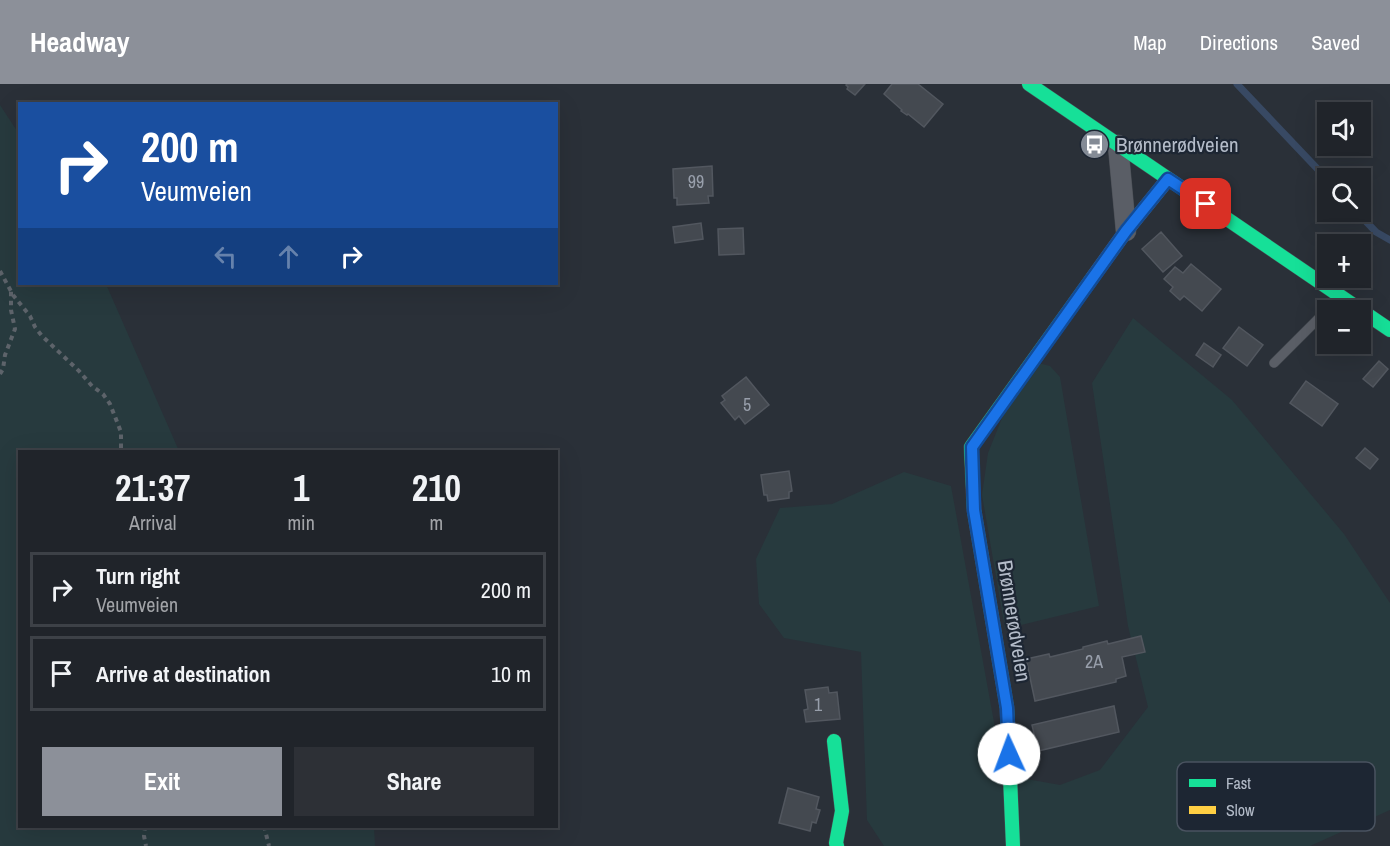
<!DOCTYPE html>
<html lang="en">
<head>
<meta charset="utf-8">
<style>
  body { margin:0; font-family:"Archivo Narrow",sans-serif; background:#2d3036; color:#f1f3f6; height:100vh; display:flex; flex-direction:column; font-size:22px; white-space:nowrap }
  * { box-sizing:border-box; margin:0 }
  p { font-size:20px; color:#a2a4a8 }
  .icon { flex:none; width:33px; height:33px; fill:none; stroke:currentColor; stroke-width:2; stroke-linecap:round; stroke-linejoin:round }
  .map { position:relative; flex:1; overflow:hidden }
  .panel { position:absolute; left:18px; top:366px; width:540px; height:378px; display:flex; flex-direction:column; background:#20242a; border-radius:0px; box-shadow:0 6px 24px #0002,0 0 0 2px #3d4147 }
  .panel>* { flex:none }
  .guide { position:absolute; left:18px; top:18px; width:540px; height:183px; border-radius:0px; box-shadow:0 6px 24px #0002,0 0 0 2px #3d4147; background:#1a4fa0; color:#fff; overflow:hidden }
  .tools { position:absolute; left:1317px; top:18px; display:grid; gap:12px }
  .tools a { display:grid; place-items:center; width:54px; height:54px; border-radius:0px; background:#20242a; box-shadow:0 6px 24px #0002,0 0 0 2px #3d4147; font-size:30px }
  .pin { position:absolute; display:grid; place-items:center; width:51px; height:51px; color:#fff; margin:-26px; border-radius:12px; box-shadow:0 3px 9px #0006 }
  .me { position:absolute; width:66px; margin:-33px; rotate:358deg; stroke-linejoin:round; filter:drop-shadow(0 0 4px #0008) }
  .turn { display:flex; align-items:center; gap:21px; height:126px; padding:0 24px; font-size:27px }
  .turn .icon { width:78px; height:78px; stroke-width:2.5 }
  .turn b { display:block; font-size:42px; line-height:51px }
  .lanes { display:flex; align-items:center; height:57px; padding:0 24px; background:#0003; justify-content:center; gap:30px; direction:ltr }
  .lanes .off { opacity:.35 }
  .eta { display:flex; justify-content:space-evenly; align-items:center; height:102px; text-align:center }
  .eta b { font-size:36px; font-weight:700; line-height:42px }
  .action { display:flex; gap:12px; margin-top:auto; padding:12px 24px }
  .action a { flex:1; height:69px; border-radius:0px; background:#8c9099; color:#fff; font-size:24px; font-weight:700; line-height:69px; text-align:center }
  .action a+a { background:#2d3036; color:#f1f3f6 }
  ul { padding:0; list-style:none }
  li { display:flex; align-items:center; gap:18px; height:75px; margin:0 12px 9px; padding:0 12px; border:3px solid #3d4147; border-radius:0px }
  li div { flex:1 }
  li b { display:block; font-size:22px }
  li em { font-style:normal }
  header { display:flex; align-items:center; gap:36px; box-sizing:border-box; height:84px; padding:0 30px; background:#8c9099; color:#fff }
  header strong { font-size:28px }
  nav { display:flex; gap:33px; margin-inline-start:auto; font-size:21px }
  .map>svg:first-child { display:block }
  .green { fill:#273a3e }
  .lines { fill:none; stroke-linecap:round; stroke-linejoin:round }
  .stream { stroke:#384963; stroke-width:7 }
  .building { fill:#444950; stroke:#52575f; stroke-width:1.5 }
  .lane-casing { stroke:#484c53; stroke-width:10 }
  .street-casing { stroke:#484c53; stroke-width:21 }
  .fast-casing { stroke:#484c53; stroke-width:15 }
  .slow-casing { stroke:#484c53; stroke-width:15 }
  .path { stroke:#5d636a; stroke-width:4; stroke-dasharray:4.5 4.5; stroke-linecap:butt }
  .lane { stroke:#5a5e66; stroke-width:9 }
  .street { stroke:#5a5e66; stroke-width:20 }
  .fast { stroke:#16e098; stroke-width:14 }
  .slow { stroke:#ffcf43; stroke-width:14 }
  .route-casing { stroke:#114b97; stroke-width:15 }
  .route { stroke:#1a73e8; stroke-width:10 }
  .labels { text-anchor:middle; stroke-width:4.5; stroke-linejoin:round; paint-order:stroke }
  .number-label { font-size:18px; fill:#989fab }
  .poi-label { font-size:21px; fill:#b4bcc9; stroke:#1d2633; text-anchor:start }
  .street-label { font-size:21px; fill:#b4bcc9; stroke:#1d2633 }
  .key { fill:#1d2633; stroke:#4a5360; stroke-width:1.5 }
  .key-label { font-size:16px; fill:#b4bcc9 }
</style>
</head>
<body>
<header>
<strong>Headway</strong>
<nav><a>Map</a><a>Directions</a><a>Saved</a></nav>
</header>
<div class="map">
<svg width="1390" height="762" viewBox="0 0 1390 762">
  <rect width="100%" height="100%" fill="#2a3038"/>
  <path class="green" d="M0,21L19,50L20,200H106L179,367L20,368V742L374,743L375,762H0Z
    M1133,234L1232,316L1344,450L1390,519V726L1310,762H884L867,736L861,568L784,554L759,520L756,475L780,424L832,420L904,388L951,402L1000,671L1021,694L1060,701L1100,686L1148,623L1128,542L1092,299Z
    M1038,279L1050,282L1060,293L1099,522L1005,545L982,411L988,369L1004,329Z"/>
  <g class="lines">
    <path class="stream" d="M1237,0L1328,96
      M1357,128L1376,148L1390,156"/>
  </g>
  <path class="building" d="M847,0H865L855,11L847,5L848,3L846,1Z
    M892,0H918L943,20L924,43L908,30L907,31L901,27L902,26L884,10Z
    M712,82L713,112H708L709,119L677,121V114H674L673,85Z
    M701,139L703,155L675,159L673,143Z
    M743,144L744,170L719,171L718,145Z
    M1161,148L1182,172L1163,188L1142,165Z
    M1191,180L1221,205L1202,227L1184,212L1180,216L1170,207L1173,203L1164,195L1175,183L1183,189Z
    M1239,243L1263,261L1247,282L1223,264Z
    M1204,259L1221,271L1213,283L1196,271Z
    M1379,277L1388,285L1373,303L1363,295Z
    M746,293L769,321L745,340L739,332L735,336L721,319L725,316L722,312Z
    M1306,297L1338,320L1322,342L1290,319Z
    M1365,364L1378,375L1370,385L1356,374Z
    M789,387L792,407L789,408V414L768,417L767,411H764L761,391Z
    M1141,552L1145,568L1122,573L1126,592L1116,595V598L1035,617L1026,575L1049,570L1050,573L1083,565V563L1107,557L1108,560Z
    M828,603L829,609L837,608L840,635L806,638L804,626L808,625L805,606Z
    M1114,622L1119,648L1038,667L1032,641Z
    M788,704L819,713L816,725L820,726L816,739L812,738L810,747L779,739Z"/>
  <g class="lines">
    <defs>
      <path id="lane" d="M1274,279L1323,230L1336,213"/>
      <path id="street" d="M1118,61L1126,147"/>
      <path id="fast" d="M1029,0L1390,246
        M834,657L842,727L836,759L837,762
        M1013,762L1007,624L974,426L971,363L1093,193"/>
      <path id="slow" d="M1093,193L1126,147L1168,95"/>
    </defs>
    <use href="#lane" class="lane-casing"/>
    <use href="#street" class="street-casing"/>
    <use href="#fast" class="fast-casing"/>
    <use href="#slow" class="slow-casing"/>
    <path class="path" d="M0,187L13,211L30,232L35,243L42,252L79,287L92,302L103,310L110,320L121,348V368
      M0,290L3,285L5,271L15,245L11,226V207
      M145,742L144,752L146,762
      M264,742L269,762"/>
    <use href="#lane" class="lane"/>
    <use href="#street" class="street"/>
    <use href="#fast" class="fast"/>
    <use href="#slow" class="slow"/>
  </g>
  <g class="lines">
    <defs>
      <path id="route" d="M1009,670L1007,624L974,426L972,363L1126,147L1168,95L1206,120"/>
    </defs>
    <use href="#route" class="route-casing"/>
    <use href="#route" class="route"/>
  </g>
  <defs>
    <symbol id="bus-disc" viewBox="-11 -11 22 22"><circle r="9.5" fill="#848b96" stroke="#1d2633"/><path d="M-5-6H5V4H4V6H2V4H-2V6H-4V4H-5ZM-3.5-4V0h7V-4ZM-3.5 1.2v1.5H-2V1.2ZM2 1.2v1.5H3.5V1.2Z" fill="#fff"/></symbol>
  </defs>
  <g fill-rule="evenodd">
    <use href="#bus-disc" x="1078" y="44" width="33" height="33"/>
  </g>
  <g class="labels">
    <g class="number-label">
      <text x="696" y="104">99</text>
      <text x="747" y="327">5</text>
      <text x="1094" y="584">2A</text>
      <text x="818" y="627">1</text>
    </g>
    <g class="poi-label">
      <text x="1116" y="68">Brønnerødveien</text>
    </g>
    <g class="street-label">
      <text transform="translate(1014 537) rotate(81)" y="7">Brønnerødveien</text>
    </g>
  </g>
  <rect x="1177" y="678" width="198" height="69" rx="9" class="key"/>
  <rect x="1189" y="695" width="27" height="8" fill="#16e098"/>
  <rect x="1189" y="722" width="27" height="8" fill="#ffcf43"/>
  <g class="key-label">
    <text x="1226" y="705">Fast</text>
    <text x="1226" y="732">Slow</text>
  </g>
</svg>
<div class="tools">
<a><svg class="icon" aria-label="sound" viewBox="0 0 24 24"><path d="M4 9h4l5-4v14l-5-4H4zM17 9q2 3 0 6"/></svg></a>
<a><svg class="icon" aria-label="search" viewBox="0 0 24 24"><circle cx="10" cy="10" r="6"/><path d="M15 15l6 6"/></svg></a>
<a>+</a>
<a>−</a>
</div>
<div class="pin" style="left:1206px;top:120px;background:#d93025"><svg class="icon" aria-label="arrive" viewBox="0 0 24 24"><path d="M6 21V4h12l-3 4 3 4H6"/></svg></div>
<svg class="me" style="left:1009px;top:670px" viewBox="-20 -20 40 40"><circle r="19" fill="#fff"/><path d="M0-13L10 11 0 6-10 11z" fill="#1a73e8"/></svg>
<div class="guide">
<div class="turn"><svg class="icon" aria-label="right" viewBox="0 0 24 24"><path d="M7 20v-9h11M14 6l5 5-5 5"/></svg><div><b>200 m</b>Veumveien</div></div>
<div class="lanes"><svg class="icon off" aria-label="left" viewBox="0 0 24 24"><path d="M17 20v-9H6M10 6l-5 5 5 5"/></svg><svg class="icon off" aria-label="ahead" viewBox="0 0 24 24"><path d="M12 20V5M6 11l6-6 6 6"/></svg><svg class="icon" aria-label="right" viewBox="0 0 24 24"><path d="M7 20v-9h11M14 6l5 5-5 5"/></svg></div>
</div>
<section class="panel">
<div class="eta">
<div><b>21:37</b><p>Arrival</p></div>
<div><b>1</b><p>min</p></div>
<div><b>210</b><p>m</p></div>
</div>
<ul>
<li><svg class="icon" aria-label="right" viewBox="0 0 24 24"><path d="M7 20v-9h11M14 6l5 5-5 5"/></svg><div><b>Turn right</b><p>Veumveien</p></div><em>200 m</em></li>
<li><svg class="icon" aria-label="arrive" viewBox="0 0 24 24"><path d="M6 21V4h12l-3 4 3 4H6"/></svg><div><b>Arrive at destination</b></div><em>10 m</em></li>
</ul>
<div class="action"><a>Exit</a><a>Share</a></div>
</section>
</div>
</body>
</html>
